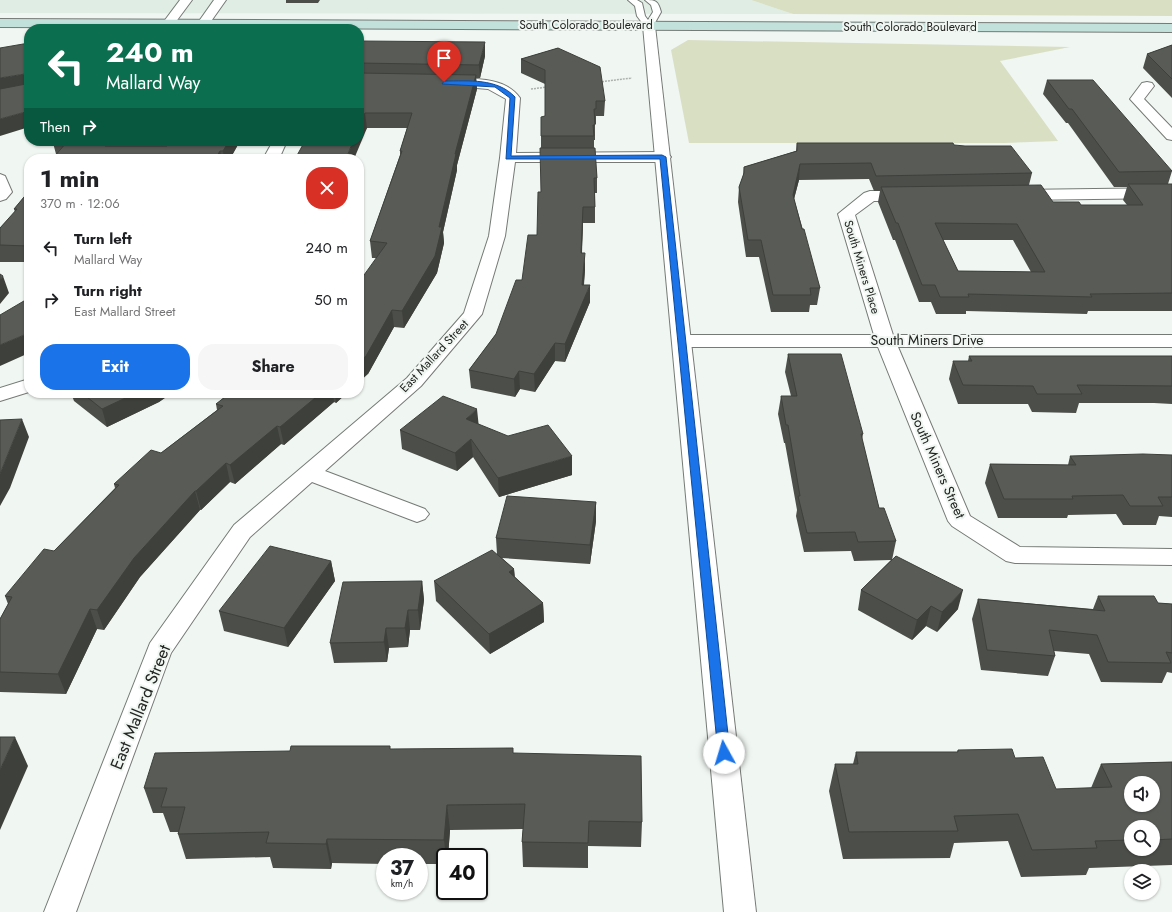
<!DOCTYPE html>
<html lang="en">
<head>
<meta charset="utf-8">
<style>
  body { margin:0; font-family:Jost,sans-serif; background:#f6f6f6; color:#202124; height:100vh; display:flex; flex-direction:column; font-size:15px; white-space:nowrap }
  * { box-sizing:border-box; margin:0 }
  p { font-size:13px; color:#757577 }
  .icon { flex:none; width:22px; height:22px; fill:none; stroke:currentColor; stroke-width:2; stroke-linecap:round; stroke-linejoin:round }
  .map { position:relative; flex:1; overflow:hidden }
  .details { position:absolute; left:24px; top:154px; width:340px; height:244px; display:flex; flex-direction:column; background:#fff; border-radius:16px; box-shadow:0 1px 3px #0004 }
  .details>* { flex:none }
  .guide { position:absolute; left:24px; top:24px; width:340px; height:122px; border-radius:16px; box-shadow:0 1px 3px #0004; background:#0b6e4f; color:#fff; overflow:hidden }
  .buttons { position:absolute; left:1124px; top:776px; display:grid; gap:8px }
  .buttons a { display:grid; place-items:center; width:36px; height:36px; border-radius:50%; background:#fff; box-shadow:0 1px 3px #0004; font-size:20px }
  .speed { position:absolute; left:376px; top:848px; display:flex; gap:8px; font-size:20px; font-weight:700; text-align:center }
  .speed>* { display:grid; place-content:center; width:52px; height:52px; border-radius:50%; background:#fff; box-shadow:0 1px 3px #0004; line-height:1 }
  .speed small { font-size:10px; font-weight:400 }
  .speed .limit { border:2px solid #111; border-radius:6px; background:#fff; color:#111 }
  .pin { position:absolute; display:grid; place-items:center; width:34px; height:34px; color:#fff; margin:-41px -17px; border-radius:50% 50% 50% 0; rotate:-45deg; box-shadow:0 0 4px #0007 }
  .pin .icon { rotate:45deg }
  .me { position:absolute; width:44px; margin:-22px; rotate:354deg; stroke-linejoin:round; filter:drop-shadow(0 0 3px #0008) }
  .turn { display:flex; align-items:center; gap:14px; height:84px; padding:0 16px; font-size:18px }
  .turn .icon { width:52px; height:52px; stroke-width:2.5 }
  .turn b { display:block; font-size:28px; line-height:34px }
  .then { display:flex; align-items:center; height:38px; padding:0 16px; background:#0003; gap:8px; font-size:15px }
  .round { display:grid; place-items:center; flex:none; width:42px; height:42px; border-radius:16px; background:#f6f6f6 }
  .head { display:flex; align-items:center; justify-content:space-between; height:68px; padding:0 16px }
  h1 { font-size:24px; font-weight:700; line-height:30px }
  .button { display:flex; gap:8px; margin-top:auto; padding:8px 16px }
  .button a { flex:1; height:46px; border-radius:16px; background:#1a73e8; color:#fff; font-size:16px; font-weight:700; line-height:46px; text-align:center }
  .button a+a { background:#f6f6f6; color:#202124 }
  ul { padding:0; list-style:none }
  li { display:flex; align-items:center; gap:12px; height:52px; padding:0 16px }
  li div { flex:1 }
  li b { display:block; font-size:15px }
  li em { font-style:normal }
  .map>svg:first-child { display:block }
  .built { fill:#e0ede4 }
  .green { fill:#d9dfc3 }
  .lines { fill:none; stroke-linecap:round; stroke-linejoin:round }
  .service-casing { stroke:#757a76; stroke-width:2 }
  .minor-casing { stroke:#757a76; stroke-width:2 }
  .tertiary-casing { stroke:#757a76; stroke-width:2 }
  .secondary-casing { stroke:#757a76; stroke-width:2 }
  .path { stroke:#adb1ae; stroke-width:1.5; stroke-dasharray:2 1; stroke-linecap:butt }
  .service { fill:#fff; fill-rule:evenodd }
  .minor { fill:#fff; fill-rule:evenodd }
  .tertiary { fill:#fff; fill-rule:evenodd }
  .secondary { fill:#c3e1db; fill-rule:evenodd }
  .wall { fill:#4c4e4a; fill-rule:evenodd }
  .shaded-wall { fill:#3e403c }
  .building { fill:#585b56; stroke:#3e403c; fill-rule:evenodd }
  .route { fill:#1a73e8; stroke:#114b97 }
  .labels { text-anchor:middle; stroke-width:4; stroke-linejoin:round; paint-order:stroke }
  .far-street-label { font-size:12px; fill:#232523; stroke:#f0f6f2 }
  .street-label { font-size:14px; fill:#232523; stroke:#f0f6f2 }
  .near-street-label { font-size:17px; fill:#232523; stroke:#f0f6f2 }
</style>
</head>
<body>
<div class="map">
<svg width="1172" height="912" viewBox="0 0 1172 912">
  <rect width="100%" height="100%" fill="#f0f6f2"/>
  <path class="built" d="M0,0H751L793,14L0,13Z"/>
  <path class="green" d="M751,0H1172V16L793,14Z
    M688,40L1070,47L1000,61L1058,141L1004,143H689L671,50Z"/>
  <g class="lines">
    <defs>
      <path id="service" d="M628,0H637L642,3L645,16L648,20L653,12L651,5L645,0C656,0 658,1 661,12L652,28H646L637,16L635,6Z"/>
      <path id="minor" d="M180,0H192L172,27H164L162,24Z
        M214,0H226L207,27H199L197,24Z
        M448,78C471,79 505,76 520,98L516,153L663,152L668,154L671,157L668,160L663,162H515L505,236L482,314L421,386L325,471L425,509L429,514L425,519L417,522L409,519L312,482L250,537L171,653L76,912H44L150,643L234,525L407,378L464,313L489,236L500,158L506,99L488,89L443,85L441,82L443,79Z
        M1147,82L1152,83L1154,86L1144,99L1172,128V140L1167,139L1130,99L1142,83Z
        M273,141H287L279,159H263Z
        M0,174L5,176L12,192L6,199L0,201Z
        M1172,188V198L1017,200L1011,198L1009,195L1011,192L1017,190Z
        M870,191H909L915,193L917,196L915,199L909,201H874L855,215L893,335H1172V347H898L970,516L1020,547L1172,549V565L1015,563L1006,561L952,526L948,521L878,347H682L675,345L672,341L675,337L682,335H874L838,214L864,193Z
        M29,379V392L0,401V388Z"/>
      <path id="tertiary" d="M649,22L655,26L756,912H724L643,26Z"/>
      <path id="secondary" d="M0,19L1172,24V32L0,27Z"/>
    </defs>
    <use href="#service" class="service-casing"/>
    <use href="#minor" class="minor-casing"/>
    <use href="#tertiary" class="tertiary-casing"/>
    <use href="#secondary" class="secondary-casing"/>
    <path class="path" d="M599,82L632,78
      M531,89L548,87"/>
    <use href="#service" class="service"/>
    <use href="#minor" class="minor"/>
    <use href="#tertiary" class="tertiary"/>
    <use href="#secondary" class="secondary"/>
  </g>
  <path class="wall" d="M286,0H320L318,3H286Z
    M359,41L485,56L480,78H476L477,89L457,165V170L443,232L444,243L437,273L404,328L394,327L368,374L376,258H372L370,241L400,155V151L407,128H367L359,141Z
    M1172,45V98L1143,68L1147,54Z
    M558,48L605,101L604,116H596V124H595V140H594V148L597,178V193H595V223H583L582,253L585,270L584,285L590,302L565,362L555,361L535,392L520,389L515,397L471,388L469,370L496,334L522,280L537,235L541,192V136L545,116V84L521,73V59Z
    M1047,80L1172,171L1168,184H1172V311H1088L1087,314L966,311V314H936L931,302H919L895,240H893L878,202L880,191H874L869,179L799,180L794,199L820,288L817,305H810L809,312H771L759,257H746L738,202L739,187L743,176L744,167L796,151L797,143L954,145L1032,173L1029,185L1053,202L1081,205H1127L1123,200L1127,187H1114L1068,123H1066L1043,94ZM943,240H1013L1031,272L958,271Z
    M118,141L116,146H167L240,141L230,159H55L54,157L56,154L53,143Z
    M29,191V262H0V228L15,212L14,209Z
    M788,354L863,434L862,440L879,508L896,541L892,560L958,609L937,632L926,626L912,640L858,610L861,590L891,560L854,561L851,551L804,552L796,516L797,510L785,443H784L778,414L781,396H791L785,372Z
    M969,356H1172V404L1154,403H1079L1076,413L1032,412L1028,404H958L949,379L953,361H968Z
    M71,393H172L159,402L107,427L74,401Z
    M230,393H347L336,403L334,402L284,445L281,444L235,484L230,482L201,510H200L140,577L104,630L97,629L66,694L0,692V619L8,604L5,596L54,551L115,488L114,484L161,453L217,410L216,404Z
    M478,424L572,475L499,497L473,457L457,471L402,449L400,430Z
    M1172,455V517L1159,516L1156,525H1123L1116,514L1068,515L1067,518H998L985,483L990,464L1068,465L1070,456Z
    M596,502V521L590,564L502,558L514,569L515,577L543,603L544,622L490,654L436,601L434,581L497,554L496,538Z
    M331,561L335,581L288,647L224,631L219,611Z
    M422,581L424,600L420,630H410L408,647L389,648L387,662L334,663L330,643Z
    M1098,596L1158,603L1172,604V673L1167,672L1162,683L1101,682L1089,654L1054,651L1055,656L1048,676L981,670L972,619L978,599L1093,609Z
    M391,749L514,753L642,822L641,847L588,846V868L523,867L522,842L523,829L450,830L448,857H445V864H419V857H385V864L332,863L331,869L273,868L270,857L186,859L178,834V832H170L163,813H153L144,788Z
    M958,750L1015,758L1056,789L1091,788L1101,764L1172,762V865L1089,868L1086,875L1021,877L1008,841L954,843L950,858L843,859L829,791L835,764H853L856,752H957ZM1131,827H1153V849H1131Z"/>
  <path class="shaded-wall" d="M485,42V56L480,78L479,65Z
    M25,74L29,88L0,93V78Z
    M476,75L477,89L457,165V170L443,232L444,243L437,273L404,328L402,311L439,227L455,154Z
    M29,111V127L0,136V119Z
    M365,113L367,128L354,159H346L353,141H359V127Z
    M107,141H118L110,159L105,146Z
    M229,141H240L230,159H224L223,151Z
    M220,151L222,159H215Z
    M800,164L799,180L791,210L793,195Z
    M583,207V223L581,270V253Z
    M585,253V270L582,302V285Z
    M3,276L9,293L0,304V280Z
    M590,285V302L565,362V344Z
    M392,310L394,327L368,374L359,382V362Z
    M29,333V353L0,366V345Z
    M555,343V361L535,392L534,374Z
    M519,371L520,389L515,397L514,379Z
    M136,393H172L159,402L107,427L102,409Z
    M321,393H333L334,402L284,445L280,427Z
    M335,393H347L336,403Z
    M477,409L479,428L466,419Z
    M22,419L29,437L10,488L0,506V474Z
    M277,426L281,444L235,484L230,465Z
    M471,439L473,457L457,471L455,453Z
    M572,456V475L499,497L498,478Z
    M226,463L230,482L201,510L196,491Z
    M195,491L200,510L140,577L104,630L97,610L134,558Z
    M596,502V521L590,564V545Z
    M331,561L335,581L288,647L284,628Z
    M514,569L515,589L509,572Z
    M422,581L424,600L420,630L418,610Z
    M963,590L958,609L937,632L942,612Z
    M543,603L544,622L490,654L489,634Z
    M931,606L926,626L912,640L917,620Z
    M90,609L97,629L66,694L58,674Z
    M408,610L410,630L408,647L405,628Z
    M386,628L389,648L387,662L384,642Z
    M15,737L28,766L0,830V770Z
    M447,805L450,830L448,857H446L444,840Z
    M327,839L332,863L331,869L326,844Z"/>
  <path class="building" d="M359,41L485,42L479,65L359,63Z
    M29,43V111L0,119V89L26,84V75L25,74L0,78V48Z
    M1172,45V79L1147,54Z
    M558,48L600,67L605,101H596V109H594L595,125H593L594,136H541V117L545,116V70L521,59Z
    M359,73L476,75L455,154H456L439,227H442L435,256L402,311L392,310L366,356L359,362V282L387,243L370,241L402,151H400L412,113H365L359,127Z
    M1047,80H1093L1172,171L1119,172L1072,109H1069Z
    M54,141H107L105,146H167L171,141H229L223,151H220L215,159H58L59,157H54L66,143H53Z
    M305,141H353L346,159H295Z
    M797,143H953L954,145L965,146H1011L1032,173L876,176L871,163L800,164L793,195L802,229H804L820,288H810L811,295H773L761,240H748L739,187L744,173V167L797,151Z
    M540,148H595L597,178H594L595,207H583L581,253H585L582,285H590L565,344L555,343L534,374L519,371L514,379L469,370L496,334L516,280H522L528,235H537L538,192H541Z
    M1128,184H1172V293L1090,294L1092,297L968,294L969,297H940L935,285H922L898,223H896L881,187L1041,185L1053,202H1079L1081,205H1143ZM935,223L1017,224L1045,272L958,271Z
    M29,191V245L28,246L0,245V228L17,209H14Z
    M0,274L3,276L0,280Z
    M29,298V333L0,345V315Z
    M788,354H841L863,434H861L879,508H884L896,541L858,542L855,532L807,533L798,496H800L788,425H786L781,396H797Z
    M969,356H1172V386L1077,385L1082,394H1037L1033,386L963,385L953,361H972Z
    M82,393H136L102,409Z
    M230,393H321L280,427L277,426L230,465L226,463L196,491H195L134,558L97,610L90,609L58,674L0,672V619L12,597L5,596L44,549L54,551L119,485L114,484L151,450L161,453L223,406L216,404Z
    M443,396L477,409L466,419L508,436L548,425L572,456L498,478L471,439L455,453L400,430Z
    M22,419L0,474V420Z
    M1143,454L1172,455V497H1158L1163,506H1130L1123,495L1072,496L1073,499H1004L990,464L1076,465L1070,456Z
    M507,496L596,502L590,545L496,538Z
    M270,546L331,561L284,628L219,611Z
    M492,550L514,569L509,572L543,603L489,634L434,581Z
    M896,556L963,590L942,612L931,606L917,620L861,590Z
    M422,581L418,610H408L405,628H386L384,642L330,643L343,582Z
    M1098,596H1154L1158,603L1172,604V653L1166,652L1171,663L1108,662L1097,635L1049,630L1055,656L987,650L978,599L1105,611Z
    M0,737H15L0,770Z
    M291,746H390V749L513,748V753L641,756L642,822L589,821L588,843L522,842L525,804L447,805L444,840L327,839L326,844L266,843L269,832L178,834L185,807H161L167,788H144L155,753L290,751Z
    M1012,749L1015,758L1043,757L1056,789L1112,787L1101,764L1172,762V839L1153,840V827H1131V840L1095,841L1097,848L1032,850L1018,814L954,816L958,831L849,832L835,764H858L856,752H958V750ZM1131,783H1153V805H1131Z"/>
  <path class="route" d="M444,81C469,81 497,78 515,97L511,156L662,155L666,157L730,753L728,757L724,758L720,757L718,753L660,159H506L510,98L495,87L442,84Z"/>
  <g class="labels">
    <g class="far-street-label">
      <text x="586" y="29">South Colorado Boulevard</text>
      <text x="910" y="31">South Colorado Boulevard</text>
      <text transform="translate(862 267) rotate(73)" y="4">South Miners Place</text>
      <text transform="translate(434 356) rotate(-47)" y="4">East Mallard Street</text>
    </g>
    <g class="street-label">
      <text x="927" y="345">South Miners Drive</text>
      <text transform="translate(938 465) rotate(66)" y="5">South Miners Street</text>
    </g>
    <g class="near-street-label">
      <text transform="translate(140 707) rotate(-68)" y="6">East Mallard Street</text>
    </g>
  </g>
</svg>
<div class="buttons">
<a><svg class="icon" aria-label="sound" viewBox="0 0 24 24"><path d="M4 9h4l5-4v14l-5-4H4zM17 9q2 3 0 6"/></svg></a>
<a><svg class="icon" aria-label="search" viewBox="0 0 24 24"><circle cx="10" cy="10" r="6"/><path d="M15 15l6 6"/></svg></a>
<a><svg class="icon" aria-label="layers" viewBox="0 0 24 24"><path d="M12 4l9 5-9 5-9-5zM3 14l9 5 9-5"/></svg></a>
</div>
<div class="speed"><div>37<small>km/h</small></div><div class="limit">40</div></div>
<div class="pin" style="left:444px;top:82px;background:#d93025"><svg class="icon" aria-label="arrive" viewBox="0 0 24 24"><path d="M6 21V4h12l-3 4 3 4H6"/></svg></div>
<svg class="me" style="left:724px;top:753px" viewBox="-20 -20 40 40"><circle r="19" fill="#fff"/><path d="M0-13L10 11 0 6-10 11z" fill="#1a73e8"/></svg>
<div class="guide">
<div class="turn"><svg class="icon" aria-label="left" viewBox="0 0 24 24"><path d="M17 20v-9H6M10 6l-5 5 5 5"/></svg><div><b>240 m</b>Mallard Way</div></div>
<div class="then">Then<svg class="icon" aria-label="right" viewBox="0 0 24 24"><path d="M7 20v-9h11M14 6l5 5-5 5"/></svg></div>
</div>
<section class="details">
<div class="head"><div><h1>1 min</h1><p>370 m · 12:06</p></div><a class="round" style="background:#d93025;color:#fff"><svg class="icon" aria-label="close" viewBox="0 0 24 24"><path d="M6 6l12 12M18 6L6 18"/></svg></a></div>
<ul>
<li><svg class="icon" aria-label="left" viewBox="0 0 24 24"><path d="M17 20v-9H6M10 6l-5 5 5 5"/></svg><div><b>Turn left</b><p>Mallard Way</p></div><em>240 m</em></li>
<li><svg class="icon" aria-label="right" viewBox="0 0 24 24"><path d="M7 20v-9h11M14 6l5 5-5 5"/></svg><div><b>Turn right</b><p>East Mallard Street</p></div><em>50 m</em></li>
</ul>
<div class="button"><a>Exit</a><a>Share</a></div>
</section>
</div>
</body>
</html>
